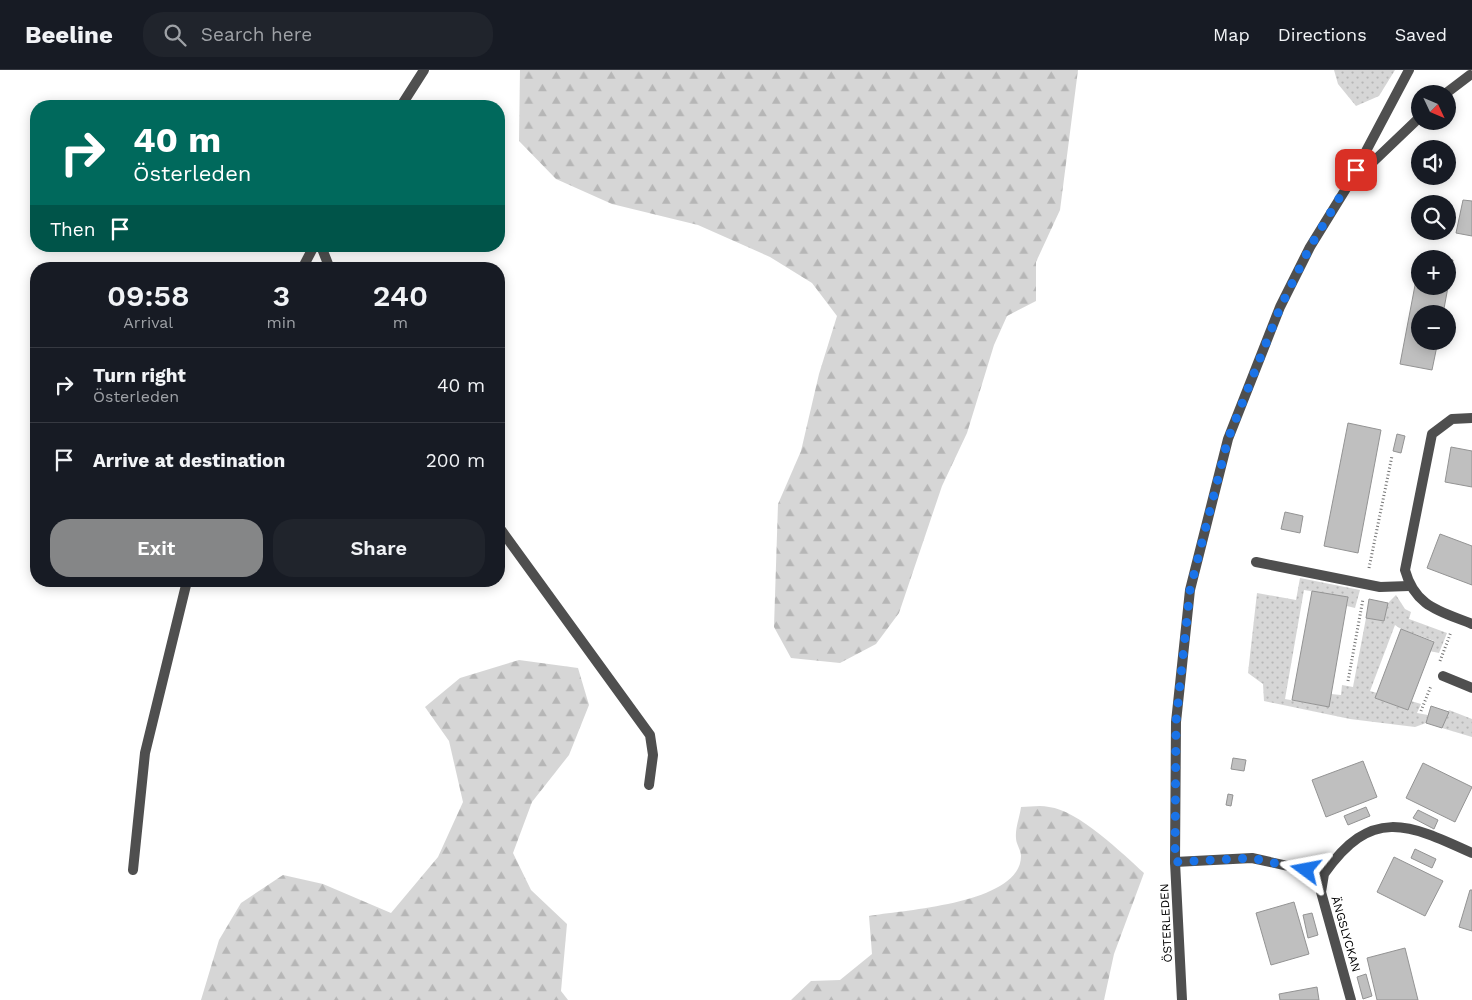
<!DOCTYPE html>
<html lang="en">
<head>
<meta charset="utf-8">
<style>
  body { margin:0; font-family:"Work Sans",sans-serif; background:#20242c; color:#f1f3f6; height:100vh; display:flex; flex-direction:column; font-size:19px; white-space:nowrap }
  * { box-sizing:border-box; margin:0 }
  p { font-size:16px; color:#9ea1a6 }
  .icon { flex:none; width:28px; height:28px; fill:none; stroke:currentColor; stroke-width:2; stroke-linecap:round; stroke-linejoin:round }
  .map { position:relative; flex:1; overflow:hidden }
  .panel { position:absolute; left:30px; top:192px; width:475px; height:325px; display:flex; flex-direction:column; background:#171b24; border-radius:20px; box-shadow:0 2px 12px #0003 }
  .panel>* { flex:none }
  .top-card { position:absolute; left:30px; top:30px; width:475px; height:152px; border-radius:20px; box-shadow:0 2px 12px #0003; background:#00695c; color:#fff; overflow:hidden }
  .needle { width:32px; rotate:134deg }
  .buttons { position:absolute; left:1411px; top:15px; display:grid; gap:10px }
  .buttons a { display:grid; place-items:center; width:45px; height:45px; border-radius:50%; background:#171b24; box-shadow:0 2px 12px #0003; font-size:25px }
  .pin { position:absolute; display:grid; place-items:center; width:42px; height:42px; color:#fff; margin:-21px; border-radius:10px; box-shadow:0 2px 8px #0006 }
  .me { position:absolute; width:55px; margin:-28px; rotate:283deg; stroke-linejoin:round; filter:drop-shadow(0 0 4px #0008) }
  .turn { display:flex; align-items:center; gap:18px; height:105px; padding:0 20px; font-size:22px }
  .turn .icon { width:65px; height:65px; stroke-width:2.5 }
  .turn b { display:block; font-size:35px; line-height:42px }
  .then { display:flex; align-items:center; height:48px; padding:0 20px; background:#0003; gap:10px; font-size:19px }
  .eta { display:flex; justify-content:space-evenly; align-items:center; height:85px; text-align:center }
  .eta b { font-size:30px; font-weight:600; line-height:35px }
  .action { display:flex; gap:10px; margin-top:auto; padding:10px 20px }
  .action a { flex:1; height:58px; border-radius:20px; background:#858687; color:#fff; font-size:20px; font-weight:600; line-height:58px; text-align:center }
  .action a+a { background:#20242c; color:#f1f3f6 }
  ul { padding:0; list-style:none }
  li { display:flex; align-items:center; gap:15px; height:75px; padding:0 20px; border-top:1px solid #363941 }
  li div { flex:1 }
  li b { display:block; font-size:19px }
  li em { font-style:normal }
  header { display:flex; align-items:center; gap:30px; box-sizing:border-box; height:70px; padding:0 25px; background:#171b24; border-bottom:1px solid #363941 }
  header strong { font-size:24px }
  nav { display:flex; gap:28px; margin-inline-start:auto; font-size:18px }
  .search { width:350px; height:45px; background:#20242c; display:flex; align-items:center; gap:12px; box-sizing:border-box; padding:0 18px; border-radius:20px; color:#9ea1a6; font-size:19px }
  .map>svg:first-child { display:block }
  .green { fill:url(#green-dots) }
  .forest { fill:url(#forest-firs) }
  .building { fill:#bfbfbf; stroke:#939393 }
  .lines { fill:none; stroke-linecap:round; stroke-linejoin:round }
  .path { stroke:#717171; stroke-width:3; stroke-dasharray:1 2.5; stroke-linecap:butt }
  .service { stroke:#4f4f4f; stroke-width:10 }
  .minor { stroke:#4f4f4f; stroke-width:10 }
  .tertiary { stroke:#4f4f4f; stroke-width:10 }
  .route { stroke:#1a73e8; stroke-width:9; stroke-dasharray:0 16.2 }
  .labels { text-anchor:middle; stroke-width:4; stroke-linejoin:round; paint-order:stroke }
  .street-label { font-size:12px; fill:#000; stroke:#fff }
</style>
</head>
<body>
<header>
<strong>Beeline</strong>
<div class="search"><svg class="icon" aria-label="search" viewBox="0 0 24 24"><circle cx="10" cy="10" r="6"/><path d="M15 15l6 6"/></svg>Search here</div>
<nav><a>Map</a><a>Directions</a><a>Saved</a></nav>
</header>
<div class="map">
<svg width="1472" height="930" viewBox="0 0 1472 930">
  <defs>
    <pattern id="green-dots" width="8" height="8" patternUnits="userSpaceOnUse" patternTransform="scale(1.25)"><rect width="8" height="8" fill="#d6d6d6"/><path d="M2 2h.1M6 6h.1" fill="none" stroke="#b6b6b6" stroke-width="1.8" stroke-linecap="round"/></pattern>
    <pattern id="forest-firs" width="22" height="20" patternUnits="userSpaceOnUse" patternTransform="scale(1.25)"><rect width="22" height="20" fill="#d6d6d6"/><path d="M5 1l3.5 6h-7zM16 11l3.5 6h-7z" fill="#b6b6b6"/></pattern>
  </defs>
  <rect width="100%" height="100%" fill="#fff"/>
  <path class="green" d="M1334,0H1395L1379,26L1356,36L1338,14Z
    M1300,508L1360,520L1355,538L1347,536L1348,527L1304,520L1285,629L1329,637L1331,624L1341,625L1342,615L1353,617L1366,548L1384,551L1388,533L1396,525L1405,539L1411,542L1409,549L1447,563L1439,583L1430,581L1434,571L1401,559L1395,555L1370,621L1377,623L1375,628L1408,640L1411,631L1421,634L1417,643L1428,645L1426,653L1415,657L1350,649L1264,631L1263,614L1248,603L1257,523L1296,530Z
    M1449,640L1472,649V667L1442,658Z"/>
  <path class="forest" d="M520,0H1078L1060,140L1036,192V231L1007,246L994,275L967,363L942,416L899,543L876,574L840,593L791,588L774,557L778,434L801,381L819,304L837,246L812,213L770,187L698,155L612,134L556,109L519,71Z
    M519,590L578,598L589,635L569,685L532,732L513,783L531,820L567,854L561,921L568,930H201L219,870L241,833L283,805L323,814L391,843L438,787L463,732L449,671L425,637L460,608Z
    M1021,737C1030,737 1040,735 1049,737C1078,740 1123,784 1144,803L1114,884L1104,930H791L811,911L840,910L872,884L869,846C903,840 1021,834 1021,786C1021,780 1016,774 1016,768C1015,758 1020,746 1021,737Z"/>
  <path class="building" d="M1463,130L1472,131V166L1456,163Z
    M1421,184L1453,190L1443,244H1420V271H1438L1432,300L1400,294L1420,189V216H1448V189H1420Z
    M1348,353L1381,360L1358,483L1324,476Z
    M1397,364L1405,366L1401,383L1393,381Z
    M1451,377L1472,381V417L1445,412Z
    M1285,442L1303,446L1300,463L1281,459Z
    M1440,464L1472,476V515L1427,498Z
    M1312,521L1348,527L1329,637L1292,630Z
    M1369,529L1388,533L1384,551L1366,548Z
    M1401,559L1434,572L1408,640L1375,628Z
    M1431,636L1449,642L1442,658L1426,653Z
    M1233,688L1246,690L1244,701L1231,699Z
    M1363,691L1377,727L1326,747L1312,710Z
    M1423,693L1472,717L1455,752L1406,728Z
    M1228,724L1233,725L1231,736L1226,735Z
    M1366,737L1370,746L1348,755L1344,746Z
    M1418,740L1438,750L1434,759L1413,748Z
    M1415,779L1436,789L1432,798L1411,788Z
    M1394,787L1443,811L1425,846L1377,822Z
    M1470,820H1472V861L1459,857Z
    M1294,832L1309,884L1271,895L1256,843Z
    M1312,843L1318,865L1308,868L1303,845Z
    M1405,878L1418,930H1377L1367,888Z
    M1366,904L1372,926L1363,929L1357,907Z
    M1317,917L1319,930H1280L1279,924Z"/>
  <g class="lines">
    <path class="path" d="M1369,498L1392,386
      M1440,591L1451,562
      M1348,611L1363,529
      M1421,641L1431,616"/>
    <path class="service" d="M1256,492L1380,517L1409,516
      M1443,606L1472,618"/>
    <path class="minor" d="M401,36L424,0
      M321,176L330,199
      M302,199L314,176
      M1472,348L1452,349L1432,364L1405,500C1415,537 1440,541 1472,554
      M499,457L650,665L653,685L649,715
      M1175,792L1252,788L1324,804L1321,822L1351,930
      M133,800L145,683L187,511
      M1324,804C1371,737 1407,753 1472,783"/>
    <path class="tertiary" d="M1445,24L1470,5
      M1353,111L1420,47
      M1182,930L1175,792L1176,652L1190,520L1228,369L1280,237L1310,177L1347,117L1409,0"/>
  </g>
  <g class="lines">
    <path class="route" d="M1306,800L1252,788L1175,792L1176,652L1190,520L1228,369L1280,238L1310,177L1356,100"/>
  </g>
  <g class="labels">
    <g class="street-label">
      <text transform="translate(1166 853) rotate(-93)" y="4">ÖSTERLEDEN</text>
      <text transform="translate(1346 864) rotate(74)" y="4">ÄNGSLYCKAN</text>
    </g>
  </g>
</svg>
<div class="buttons">
<a><svg class="needle" viewBox="-14 -14 28 28"><path d="M0-13l5 13h-10z" fill="#e53935"/><path d="M0 13l5-13h-10z" fill="#9ea1a6"/></svg></a>
<a><svg class="icon" aria-label="sound" viewBox="0 0 24 24"><path d="M4 9h4l5-4v14l-5-4H4zM17 9q2 3 0 6"/></svg></a>
<a><svg class="icon" aria-label="search" viewBox="0 0 24 24"><circle cx="10" cy="10" r="6"/><path d="M15 15l6 6"/></svg></a>
<a>+</a>
<a>−</a>
</div>
<div class="pin" style="left:1356px;top:100px;background:#d93025"><svg class="icon" aria-label="arrive" viewBox="0 0 24 24"><path d="M6 21V4h12l-3 4 3 4H6"/></svg></div>
<svg class="me" style="left:1306px;top:800px" viewBox="-20 -20 40 40"><path d="M0-17L14 15 0 8-14 15z" fill="#1a73e8" stroke="#fff" stroke-width="4"/></svg>
<div class="top-card">
<div class="turn"><svg class="icon" aria-label="right" viewBox="0 0 24 24"><path d="M7 20v-9h11M14 6l5 5-5 5"/></svg><div><b>40 m</b>Österleden</div></div>
<div class="then">Then<svg class="icon" aria-label="arrive" viewBox="0 0 24 24"><path d="M6 21V4h12l-3 4 3 4H6"/></svg></div>
</div>
<section class="panel">
<div class="eta">
<div><b>09:58</b><p>Arrival</p></div>
<div><b>3</b><p>min</p></div>
<div><b>240</b><p>m</p></div>
</div>
<ul>
<li><svg class="icon" aria-label="right" viewBox="0 0 24 24"><path d="M7 20v-9h11M14 6l5 5-5 5"/></svg><div><b>Turn right</b><p>Österleden</p></div><em>40 m</em></li>
<li><svg class="icon" aria-label="arrive" viewBox="0 0 24 24"><path d="M6 21V4h12l-3 4 3 4H6"/></svg><div><b>Arrive at destination</b></div><em>200 m</em></li>
</ul>
<div class="action"><a>Exit</a><a>Share</a></div>
</section>
</div>
</body>
</html>
